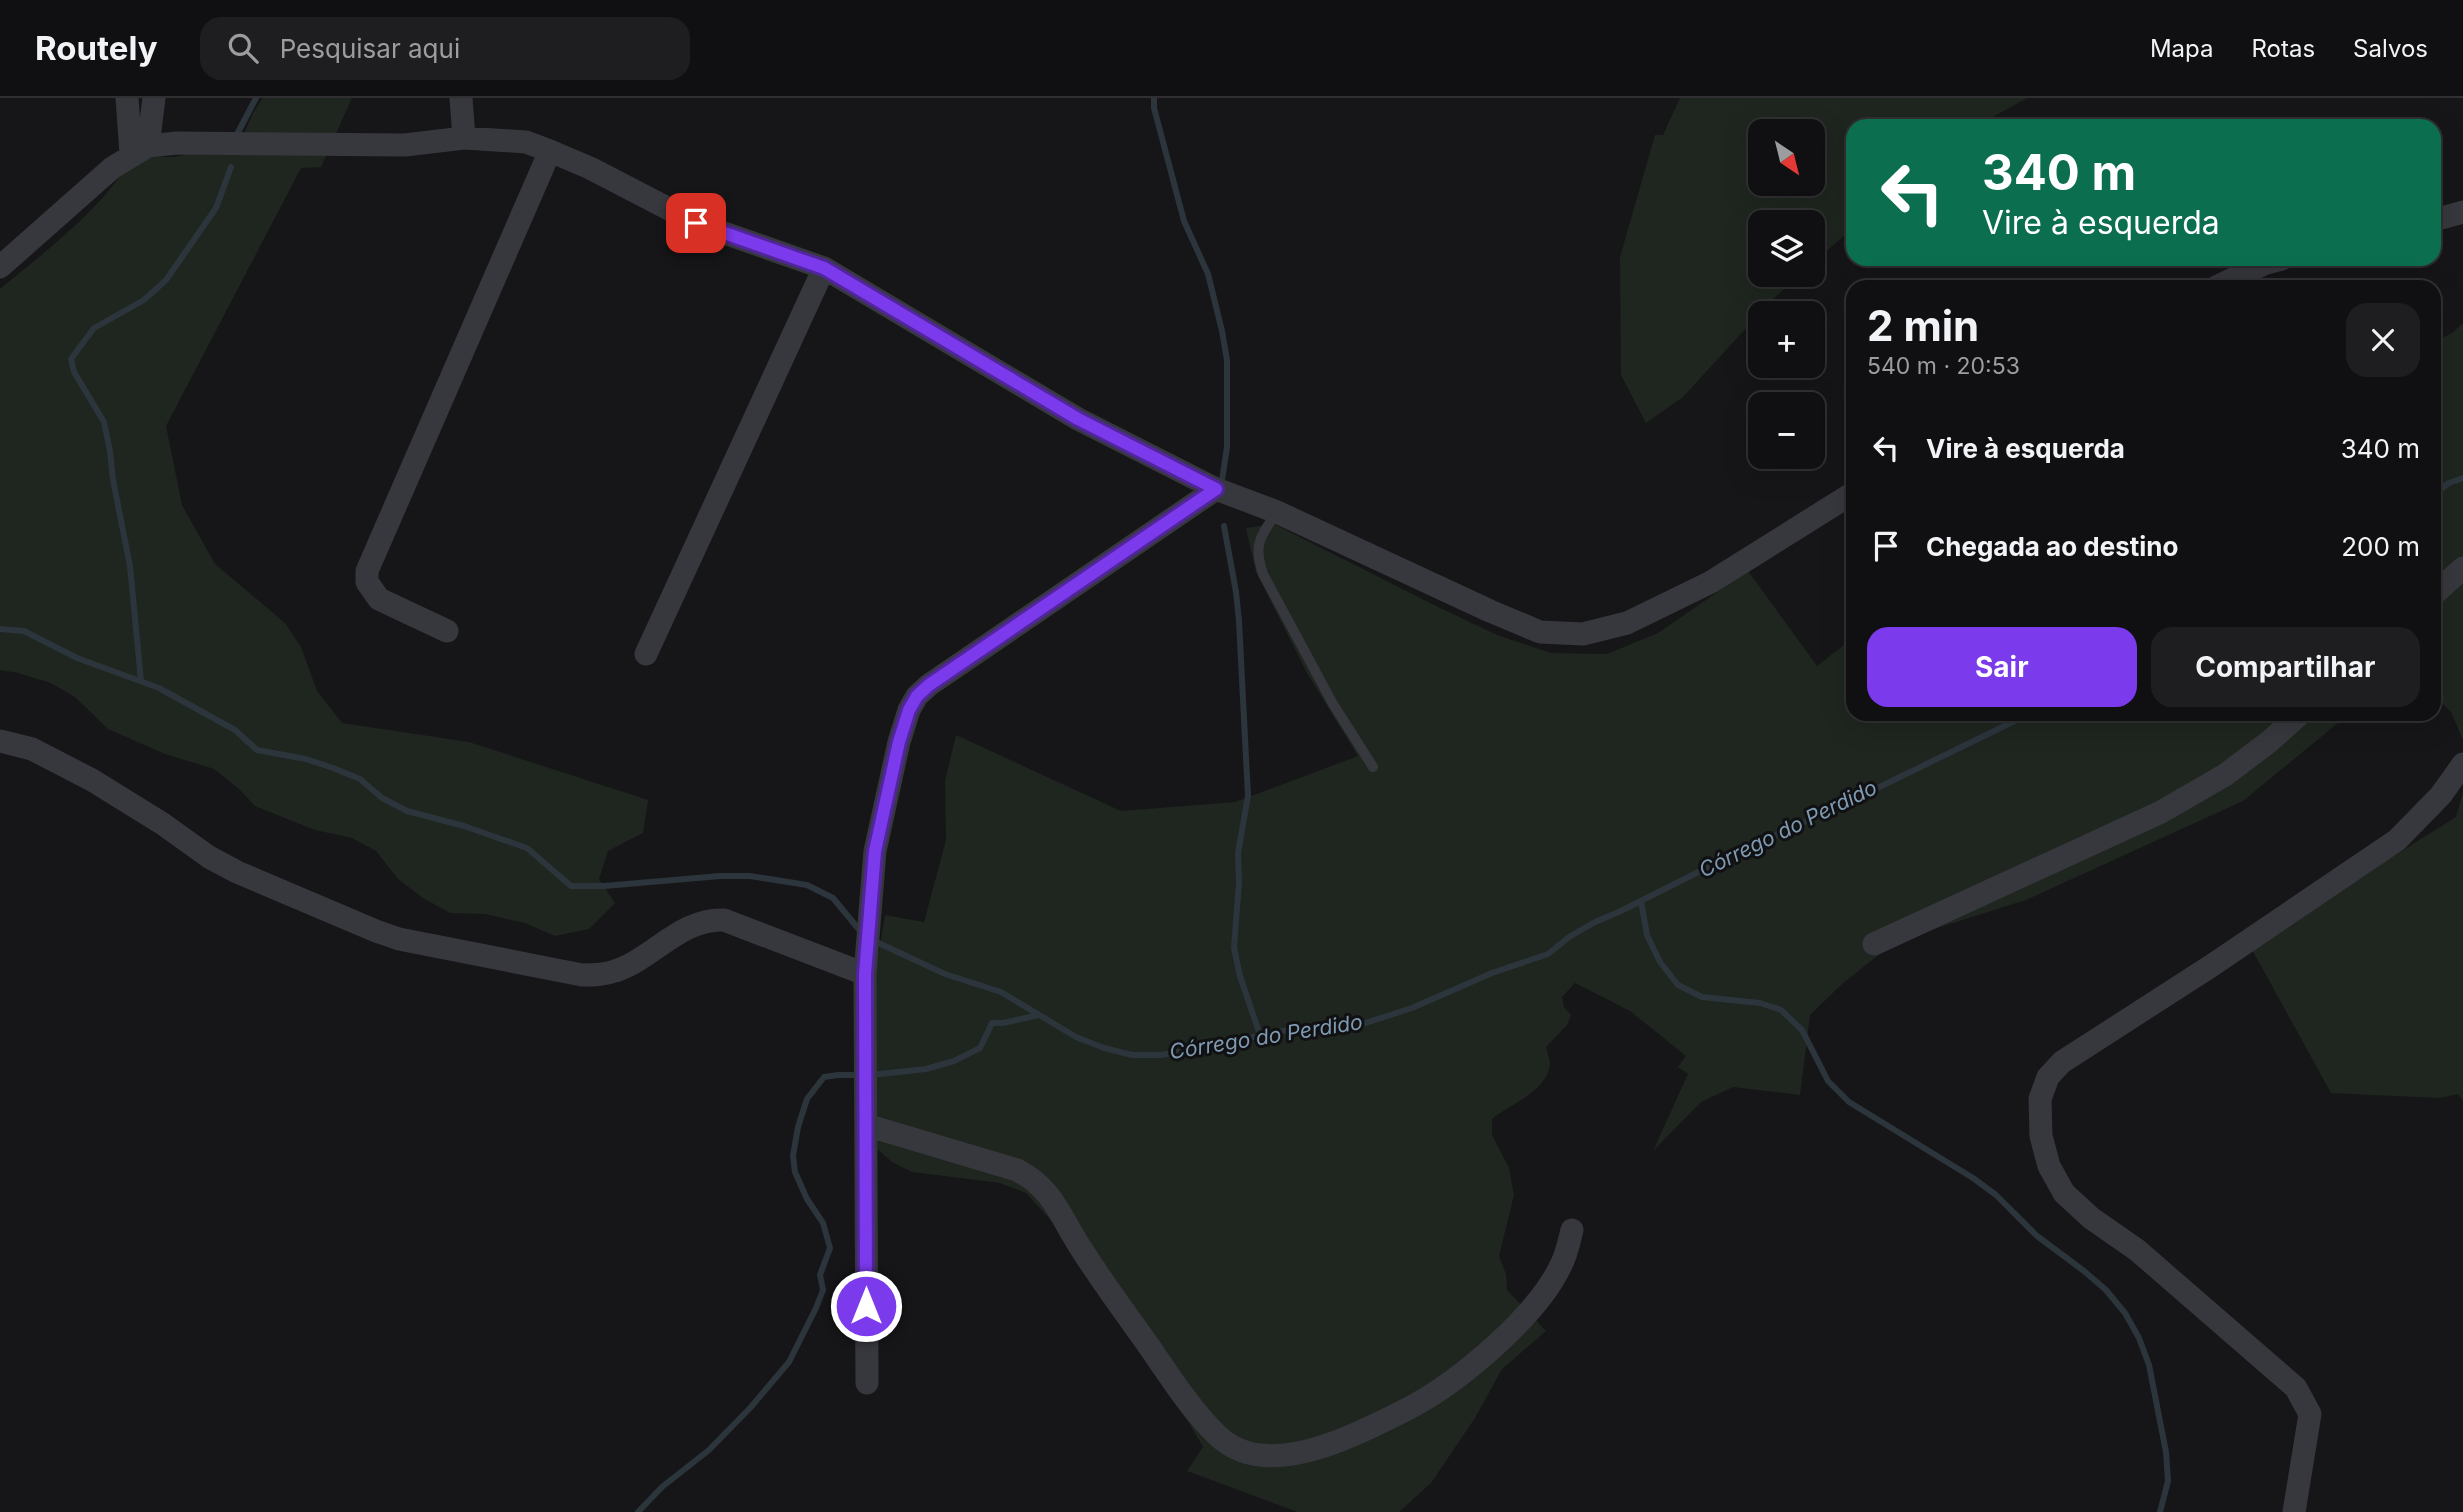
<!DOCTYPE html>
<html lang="pt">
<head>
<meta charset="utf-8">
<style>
  body { margin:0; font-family:Inter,sans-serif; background:#1e1e20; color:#f1f3f6; height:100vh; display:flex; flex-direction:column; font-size:26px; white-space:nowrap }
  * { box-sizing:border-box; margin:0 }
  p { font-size:23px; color:#9c9d9f }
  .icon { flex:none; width:38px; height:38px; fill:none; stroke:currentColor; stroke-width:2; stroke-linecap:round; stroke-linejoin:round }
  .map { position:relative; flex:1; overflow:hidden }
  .side { position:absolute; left:1846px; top:182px; width:595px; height:441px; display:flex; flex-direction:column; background:#101012; border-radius:21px; box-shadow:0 7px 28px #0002,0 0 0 2px #303032 }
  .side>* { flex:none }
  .top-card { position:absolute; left:1846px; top:21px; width:595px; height:147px; border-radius:21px; box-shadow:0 7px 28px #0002,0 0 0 2px #303032; background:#0b6e4f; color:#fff; overflow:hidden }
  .needle { width:46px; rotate:145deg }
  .tools { position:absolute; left:1748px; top:21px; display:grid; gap:14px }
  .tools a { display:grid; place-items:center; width:77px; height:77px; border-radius:14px; background:#101012; box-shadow:0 7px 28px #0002,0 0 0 2px #303032; font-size:35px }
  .pin { position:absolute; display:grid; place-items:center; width:60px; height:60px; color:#fff; margin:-30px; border-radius:14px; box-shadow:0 4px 10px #0006 }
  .me { position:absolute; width:77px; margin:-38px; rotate:0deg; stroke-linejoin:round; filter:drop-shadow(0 0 5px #0008) }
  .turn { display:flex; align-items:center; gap:24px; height:147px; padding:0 21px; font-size:32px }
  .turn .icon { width:91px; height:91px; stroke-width:2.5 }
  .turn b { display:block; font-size:49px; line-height:60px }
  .round { display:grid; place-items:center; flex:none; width:74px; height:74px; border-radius:21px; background:#1e1e20 }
  .overview { display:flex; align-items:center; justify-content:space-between; height:119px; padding:0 21px }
  h1 { font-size:42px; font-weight:700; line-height:52px }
  .action { display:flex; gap:14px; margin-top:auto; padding:14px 21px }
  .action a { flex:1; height:80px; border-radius:21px; background:#7c3aed; color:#fff; font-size:28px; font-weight:700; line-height:80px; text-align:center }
  .action a+a { background:#1e1e20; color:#f1f3f6 }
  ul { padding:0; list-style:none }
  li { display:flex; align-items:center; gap:21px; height:98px; padding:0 21px }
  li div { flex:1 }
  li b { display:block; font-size:26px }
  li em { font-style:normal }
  header { display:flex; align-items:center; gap:42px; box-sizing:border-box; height:98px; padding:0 35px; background:#101012; border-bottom:2px solid #303032 }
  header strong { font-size:33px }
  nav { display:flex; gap:38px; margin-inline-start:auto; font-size:24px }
  .search { width:490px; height:63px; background:#1e1e20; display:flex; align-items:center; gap:18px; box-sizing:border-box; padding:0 24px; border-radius:21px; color:#9c9d9f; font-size:26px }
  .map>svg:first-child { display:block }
  .green { fill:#1e261f; fill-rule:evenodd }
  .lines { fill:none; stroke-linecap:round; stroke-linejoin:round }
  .stream { stroke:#2c353c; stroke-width:6 }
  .service { stroke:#37383d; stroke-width:10 }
  .minor { stroke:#37383d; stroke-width:23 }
  .route-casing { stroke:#51269a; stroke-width:18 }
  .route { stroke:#7c3aed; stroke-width:12 }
  .labels { text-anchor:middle; stroke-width:6; stroke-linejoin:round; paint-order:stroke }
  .water-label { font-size:21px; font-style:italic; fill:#7f9bb3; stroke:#111113 }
</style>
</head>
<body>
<header>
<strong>Routely</strong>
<div class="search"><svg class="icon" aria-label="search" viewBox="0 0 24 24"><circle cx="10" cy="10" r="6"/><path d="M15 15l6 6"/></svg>Pesquisar aqui</div>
<nav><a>Mapa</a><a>Rotas</a><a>Salvos</a></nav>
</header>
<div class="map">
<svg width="2463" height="1414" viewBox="0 0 2463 1414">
  <rect width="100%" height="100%" fill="#161618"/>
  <path class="green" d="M263,0H352L321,69L301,70L166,328L182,407L215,466L285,525L301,549L317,593L342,625L469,644L648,702L643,735L608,753L599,781L615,805L589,831L555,838L525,825L485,816L450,815L423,800L398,781L376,753L352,740L315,732L255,708L239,691L214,671L165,656L108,631L75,599L51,585L18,575L0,572V191C44,154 106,109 132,58L174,59L196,55L235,57L253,15Z
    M1680,0H2027L1977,28H1853V130L1813,165V124H1760V177H1800L1770,204L1683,299L1646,325L1621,277L1620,159L1655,37H1663ZM1760,33H1813V86H1760Z
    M2463,225V642L2451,614L2434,598V244L2452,235Z
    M1274,426L1436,508L1497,537L1551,555L1607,556L1658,535L1748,473L1817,568L1853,540V616H2354L2344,620L2243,703L2026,802L1896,843L1842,886L1810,917L1800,997L1733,989L1701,1004L1653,1053L1688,976L1678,969L1686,958L1630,913L1575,885L1562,899L1564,909L1571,917L1567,927L1546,949C1547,954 1550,962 1550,966C1548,993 1510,1006 1492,1021V1037L1509,1070L1514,1097L1499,1158L1506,1176L1507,1192L1546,1233L1502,1271L1475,1320L1431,1385L1399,1414H1298L1187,1373L1203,1349L1189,1325L1140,1256L1054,1126L1026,1095L1000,1085L912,1074L892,1064L870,1045L874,882L885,817L924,824L946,742L945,683L956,637L1121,713L1235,704L1358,658L1307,575L1256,474L1246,430Z
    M2463,694V1003L2458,996L2440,1000L2331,995L2250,848L2456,719Z"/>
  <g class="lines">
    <path class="stream" d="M1154,0V10L1184,123L1208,176L1222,233L1227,262V349L1221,389
      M235,40L256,0
      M2434,396L2449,385L2463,380
      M1224,428L1236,494L1239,523L1248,698L1238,755L1239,784L1234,850L1240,878L1260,937
      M0,531L24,533L77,560L159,590L235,632L257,652L306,661L333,670L360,681L382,700L407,713L464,728L527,750L571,788H604L720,778H750L807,787L833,800L861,834
      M141,583L130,468L113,382L110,353L104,324L74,274L71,261L94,230L144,202L166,182L216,110L231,69
      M1641,803L1647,837L1660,864L1678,887L1702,899L1760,905L1781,912L1802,932L1828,983L1849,1004L1973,1080L1996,1097L2037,1138L2084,1173L2106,1192L2125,1215L2139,1240L2149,1267L2166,1354L2168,1383L2160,1414
      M872,842L945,876L1001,894L1076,939L1104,950L1132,957H1161L1190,952L1303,929L1356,928L1412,910L1492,875L1548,856L1569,839L1595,824L1621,813L1726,760L1859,699L2029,616
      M871,977L926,971L954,963L980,950L992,925H1003L1039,917
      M638,1414L662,1389L709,1352L751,1309L789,1264L816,1210L823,1192L820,1177L830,1150L823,1125L807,1101L795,1074L793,1058L798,1029L807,1001L824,979L838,977H860"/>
    <path class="service" d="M1277,414C1260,439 1253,446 1263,476L1333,606L1373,669"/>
    <path class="minor" d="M127,0L131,56
      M461,0L464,40
      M148,48L154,0
      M2434,122L2463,114
      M0,169L112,70L148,48L177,45L405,47L464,40L526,44L550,53L590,70L696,125L824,170L1078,321L1216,391L1277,414L1490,513L1540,534L1583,536L1627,525L1711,484L1853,395
      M2216,189L2266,165L2282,161
      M2434,496L2463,470
      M447,533L379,501L367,484V473L550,53
      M646,556L824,170
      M0,643L32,651L92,682L163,726L209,759L237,774L376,833L399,841L582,877C593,877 604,877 615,873C654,860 681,820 724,822L865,876
      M1874,846L2161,714L2225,677L2270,643L2300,616
      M866,1027L1017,1072C1054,1091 1060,1119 1082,1152C1103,1185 1126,1216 1149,1248C1168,1276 1192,1313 1216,1336C1226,1346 1239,1353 1253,1356C1303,1366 1370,1330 1413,1308C1461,1282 1538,1217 1561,1167C1567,1156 1569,1143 1572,1132
      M867,1285L865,876L875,753L899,644L909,612L917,598L929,587L1216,391
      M2294,1414L2310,1316L2296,1290L2137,1152L2091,1120L2064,1095L2049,1068L2041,1038L2040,1001L2048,979L2062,964L2211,868L2397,742L2441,697L2463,666"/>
  </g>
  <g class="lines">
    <defs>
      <path id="route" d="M696,125L824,170L1078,321L1216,391L929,587L917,598L909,612L899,644L875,753L865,876L866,1208"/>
    </defs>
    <use href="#route" class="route-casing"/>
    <use href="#route" class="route"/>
  </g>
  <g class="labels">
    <g class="water-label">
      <text transform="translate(1788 731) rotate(-26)" y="7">Córrego do Perdido</text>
      <text transform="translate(1266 939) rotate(-9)" y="7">Córrego do Perdido</text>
    </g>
  </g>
</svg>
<div class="tools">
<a><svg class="needle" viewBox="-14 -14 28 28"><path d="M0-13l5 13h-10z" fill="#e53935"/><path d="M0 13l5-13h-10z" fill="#9c9d9f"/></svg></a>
<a><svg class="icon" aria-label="layers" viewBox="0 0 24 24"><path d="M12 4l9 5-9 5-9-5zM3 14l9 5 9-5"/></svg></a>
<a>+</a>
<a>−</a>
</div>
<div class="pin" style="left:696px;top:125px;background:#d93025"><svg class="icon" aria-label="arrive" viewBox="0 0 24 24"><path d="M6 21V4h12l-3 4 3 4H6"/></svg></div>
<svg class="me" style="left:866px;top:1208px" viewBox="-20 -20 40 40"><circle r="17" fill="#7c3aed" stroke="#fff" stroke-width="3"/><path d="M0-11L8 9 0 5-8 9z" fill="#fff"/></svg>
<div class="top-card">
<div class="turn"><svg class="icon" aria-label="left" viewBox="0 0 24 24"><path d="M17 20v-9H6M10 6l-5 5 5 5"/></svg><div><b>340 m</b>Vire à esquerda</div></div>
</div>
<section class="side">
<div class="overview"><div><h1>2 min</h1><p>540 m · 20:53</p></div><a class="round"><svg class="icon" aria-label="close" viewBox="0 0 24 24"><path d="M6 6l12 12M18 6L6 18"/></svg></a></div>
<ul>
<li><svg class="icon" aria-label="left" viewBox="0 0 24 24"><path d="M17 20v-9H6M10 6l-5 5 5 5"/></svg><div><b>Vire à esquerda</b></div><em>340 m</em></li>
<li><svg class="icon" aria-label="arrive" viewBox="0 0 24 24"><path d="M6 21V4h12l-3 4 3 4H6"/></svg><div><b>Chegada ao destino</b></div><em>200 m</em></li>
</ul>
<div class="action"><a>Sair</a><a>Compartilhar</a></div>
</section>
</div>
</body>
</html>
